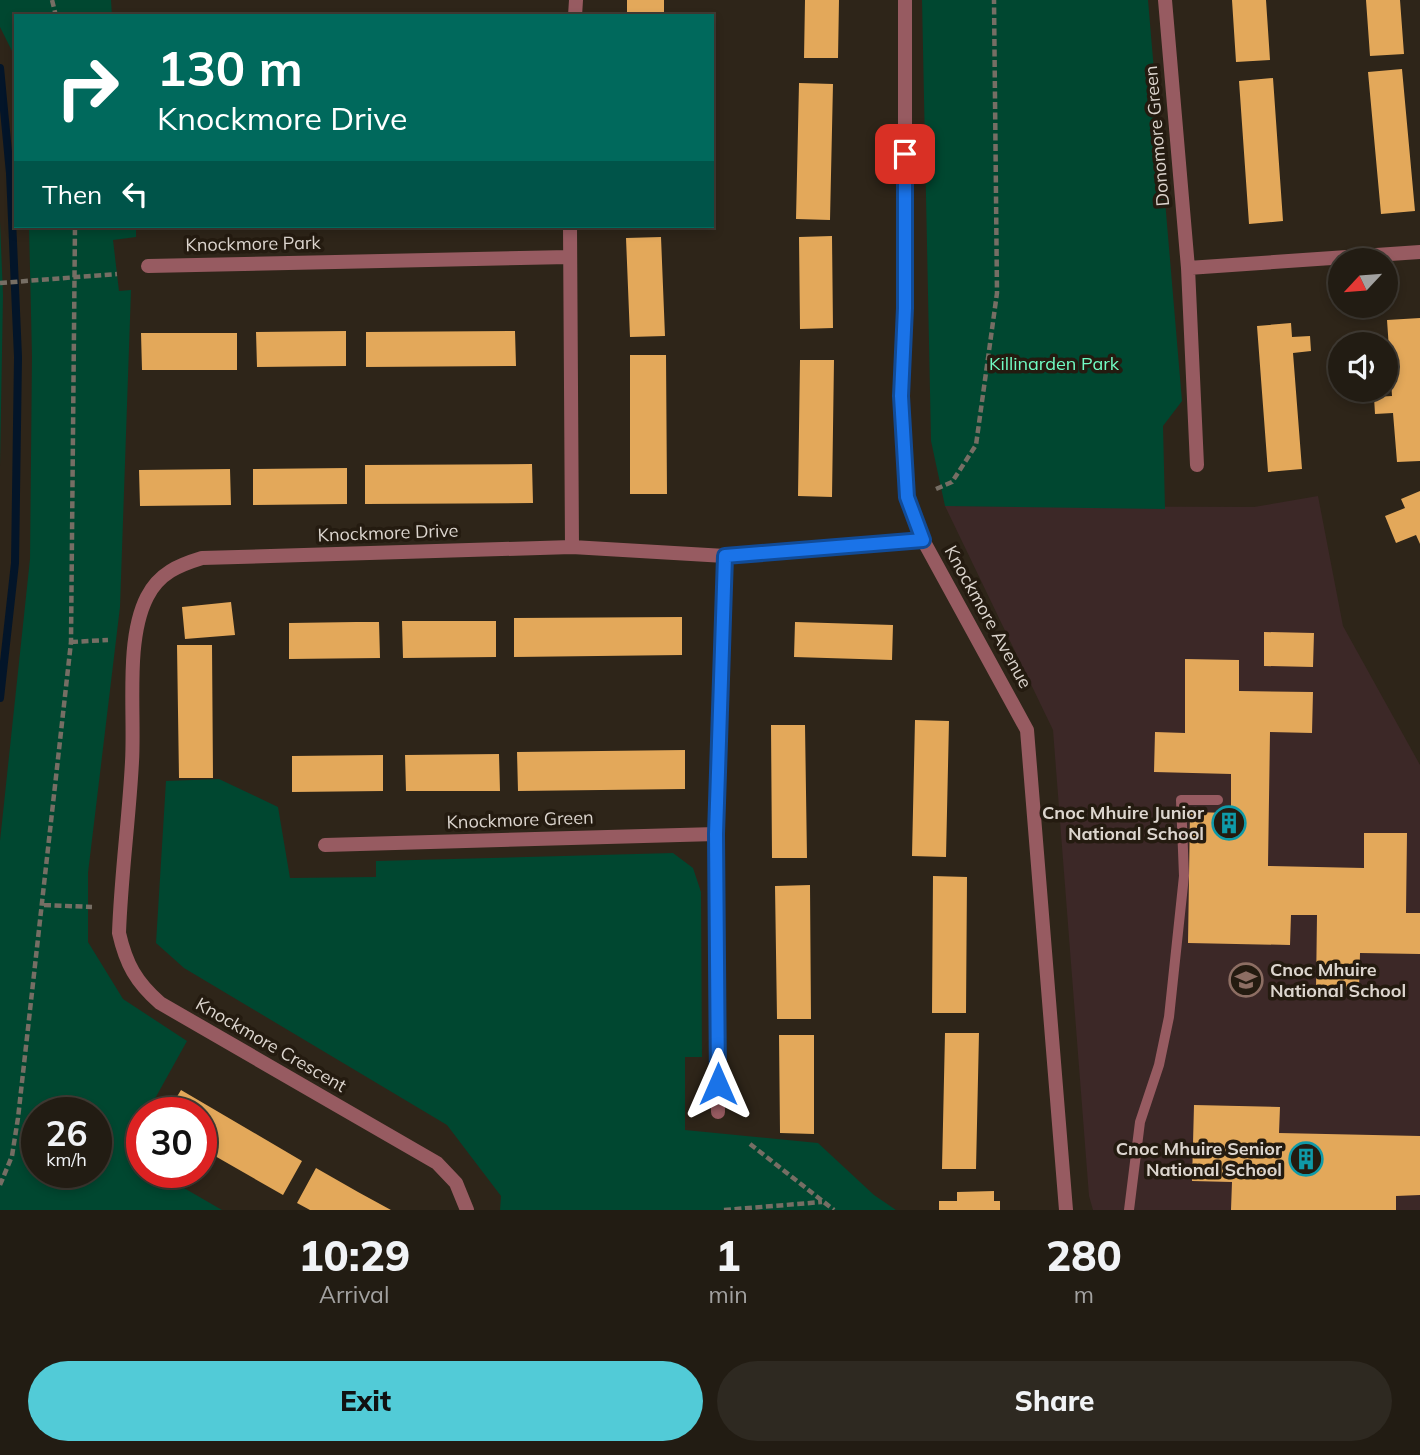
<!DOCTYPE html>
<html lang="en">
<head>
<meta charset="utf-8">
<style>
  body { margin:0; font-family:Mulish,sans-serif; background:#2e2921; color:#f1f3f6; height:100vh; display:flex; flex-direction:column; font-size:26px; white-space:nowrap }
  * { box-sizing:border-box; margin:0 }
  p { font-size:23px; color:#a2a1a0 }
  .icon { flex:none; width:38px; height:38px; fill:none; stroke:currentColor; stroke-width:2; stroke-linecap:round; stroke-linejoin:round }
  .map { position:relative; height:1210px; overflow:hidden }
  .panel { display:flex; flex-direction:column; background:#221c13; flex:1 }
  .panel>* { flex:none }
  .top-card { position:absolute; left:14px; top:14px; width:700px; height:214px; border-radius:0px; box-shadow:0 4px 10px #0003,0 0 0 2px #3f3a33; background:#00695c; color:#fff; overflow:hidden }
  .needle { width:46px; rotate:244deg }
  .tools { position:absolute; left:1328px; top:248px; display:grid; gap:14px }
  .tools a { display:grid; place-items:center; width:70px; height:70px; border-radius:50%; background:#221c13; box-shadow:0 4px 10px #0003,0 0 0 2px #3f3a33; font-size:35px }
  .speed { position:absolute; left:21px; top:1097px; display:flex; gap:14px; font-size:35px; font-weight:700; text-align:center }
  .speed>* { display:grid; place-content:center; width:91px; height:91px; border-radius:50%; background:#221c13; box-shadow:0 4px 10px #0003,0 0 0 2px #3f3a33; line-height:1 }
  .speed small { font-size:18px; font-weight:400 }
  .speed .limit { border:10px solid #d22; background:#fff; color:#111 }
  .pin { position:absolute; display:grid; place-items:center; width:60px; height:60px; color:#fff; margin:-30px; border-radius:14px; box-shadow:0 4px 10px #0006 }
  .me { position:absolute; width:77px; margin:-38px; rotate:0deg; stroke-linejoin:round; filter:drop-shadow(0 0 5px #0008) }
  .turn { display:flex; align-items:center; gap:24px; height:147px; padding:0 28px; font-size:32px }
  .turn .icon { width:91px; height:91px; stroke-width:2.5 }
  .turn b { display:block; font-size:49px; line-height:60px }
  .then { display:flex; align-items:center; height:66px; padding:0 28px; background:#0003; gap:14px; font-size:26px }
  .eta { display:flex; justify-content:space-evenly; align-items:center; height:119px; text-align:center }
  .eta b { font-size:42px; font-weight:800; line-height:49px }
  .cta { display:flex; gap:14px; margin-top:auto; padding:14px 28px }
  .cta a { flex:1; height:80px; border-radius:42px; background:#52cbd7; color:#111; font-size:28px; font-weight:800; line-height:80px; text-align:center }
  .cta a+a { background:#2e2921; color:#f1f3f6 }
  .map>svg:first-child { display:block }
  .education { fill:#3c2827 }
  .green { fill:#004730; fill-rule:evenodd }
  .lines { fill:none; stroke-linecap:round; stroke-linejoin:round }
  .stream { stroke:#031529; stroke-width:8 }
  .building { fill:#e3a85a }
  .path { stroke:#766e64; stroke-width:4.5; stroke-dasharray:7 3.5; stroke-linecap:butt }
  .service { stroke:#975b61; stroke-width:10 }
  .minor { stroke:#975b61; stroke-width:14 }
  .route-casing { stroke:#114b97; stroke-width:18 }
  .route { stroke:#1a73e8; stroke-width:12 }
  .labels { text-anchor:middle; stroke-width:7; stroke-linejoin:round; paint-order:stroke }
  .street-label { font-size:18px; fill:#dcd5ce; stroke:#241b10 }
  .park-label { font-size:18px; fill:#70fdc4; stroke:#241b10 }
  .poi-label { font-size:18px; font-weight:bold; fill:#dcd5ce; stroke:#241b10; text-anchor:end }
</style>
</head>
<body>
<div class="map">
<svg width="1420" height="1210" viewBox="0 0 1420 1210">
  <rect width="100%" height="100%" fill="#2e2519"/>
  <path class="education" d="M1318,496L1343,626L1420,765V1210H1093L1089,1196L1053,730L945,506L1254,507Z"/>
  <path class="green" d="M0,0H111L112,16H16V59L0,27Z
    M922,0H1148L1182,401L1163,426L1165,509L945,506L931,441Z
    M0,221L3,295L0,466Z
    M29,226H136V237L113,240L119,291L131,290L120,607L88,873V942L123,999L187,1041L147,1113H142V1122L125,1153L142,1163V1172L158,1173L222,1210H0V841L30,559L32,356ZM37,1113H96V1172H37Z
    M219,779L278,807L290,878L376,877V861L673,853L693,868L701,892L702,1057H685V1130L818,1143L874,1195L896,1210H500L501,1196L447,1125L184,968L156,943L166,781Z"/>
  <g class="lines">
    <path class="stream" d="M0,68L10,173L18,357L15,563L0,698"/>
  </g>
  <path class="building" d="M627,0H664V16H627Z
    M805,0H839L838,58H804Z
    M1232,0H1266L1270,60L1236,62Z
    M1366,0H1400L1404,54L1370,56Z
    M1402,69L1415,211L1381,214L1368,72Z
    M1273,78L1283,221L1249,224L1239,81Z
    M799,83L833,84L830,220L796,219Z
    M832,236L833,328L800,329L799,237Z
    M661,237L665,336L630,337L626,238Z
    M1420,318V461L1397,462L1393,413L1375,414L1374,397L1392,396L1390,364L1386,365V350L1389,349L1387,320Z
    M1291,323L1292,337L1310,336L1311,351L1293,353L1302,469L1268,472L1257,326Z
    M346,331V366L257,367L256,332Z
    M515,331L516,366L366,367V332Z
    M141,333H237V370H142Z
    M630,355H666L667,494H630Z
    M800,360H834L832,497L798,496Z
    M532,464L533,503L365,504V465Z
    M347,468V504L253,505V469Z
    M230,469L231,505L140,506L139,470Z
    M1420,491V544L1416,535L1396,543L1385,516L1405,508L1401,499Z
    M231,602L235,635L185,639L182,607Z
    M682,617V655L514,657V618Z
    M402,621H496V657L403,658Z
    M356,622H379L380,658L289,659V623Z
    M795,622L893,625L892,660L794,657Z
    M1264,632L1314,633L1313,667L1264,666Z
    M177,645H212L213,778H179Z
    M1185,659L1239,660V691L1313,692L1312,733L1270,732L1268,866L1364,868V833H1407L1406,913H1420V954L1360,953L1359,990H1316L1317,915H1291L1290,945L1188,943L1190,812L1231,813V774L1154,772L1155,732L1185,733Z
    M915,720L949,721L946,857L912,856Z
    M771,725H805L807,858H772Z
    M685,750V789L518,791L517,752Z
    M499,754L500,791H406L405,755Z
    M383,755V791L292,792V756Z
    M933,876L967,877L966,1013H932Z
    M810,885L811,1019H777L775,886Z
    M945,1033H979L976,1169H942Z
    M779,1035H814V1134L780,1133Z
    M181,1090L302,1161L283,1195L201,1148V1113H167Z
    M1194,1105L1280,1107L1279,1133L1420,1136V1195L1396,1196V1210H1231L1232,1182L1192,1181Z
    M316,1168L358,1192L391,1210H310L297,1203Z
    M994,1191V1201H1000V1210H939V1201H957V1192Z"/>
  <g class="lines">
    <path class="path" d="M52,0L56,16
      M0,283L117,274
      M936,489L952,482L976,445L997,293L994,0
      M71,642L108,640
      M44,905L92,907
      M750,1144L834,1210
      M0,1185L12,1156L18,1118L71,642L75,226
      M724,1210L822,1202"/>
    <path class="service" d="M1129,1210L1140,1122L1159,1065L1169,1017L1184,876L1181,800H1218"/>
    <path class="minor" d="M905,0V308L901,396L907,497L923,540L1027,730L1066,1210
      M1165,0L1188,268L1197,465
      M575,16L576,0
      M570,226L572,547
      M148,266L569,257
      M1188,268L1420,252
      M325,845L716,834
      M718,1112L716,834L725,556
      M467,1210L456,1183L437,1163L160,1003C136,982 126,964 119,933C121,876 129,819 132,762C135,713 125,640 147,597C159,573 179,565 202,558L572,547L725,556L923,540"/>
  </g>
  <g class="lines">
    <defs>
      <path id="route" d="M718,1084L716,834L725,556L923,540L907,497L901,396L905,308V154"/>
    </defs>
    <use href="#route" class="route-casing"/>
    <use href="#route" class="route"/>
  </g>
  <defs>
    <symbol id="building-ring" viewBox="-11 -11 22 22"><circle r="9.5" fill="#241b10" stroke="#0f9aa8" stroke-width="1.5"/><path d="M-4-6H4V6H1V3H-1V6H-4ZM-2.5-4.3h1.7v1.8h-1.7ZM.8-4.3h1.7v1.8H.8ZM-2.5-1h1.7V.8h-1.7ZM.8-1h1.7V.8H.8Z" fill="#0f9aa8"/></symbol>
    <symbol id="school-ring" viewBox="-11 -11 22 22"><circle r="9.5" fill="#241b10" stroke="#8d6e63" stroke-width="1.5"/><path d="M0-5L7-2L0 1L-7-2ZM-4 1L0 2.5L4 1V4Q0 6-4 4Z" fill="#8d6e63"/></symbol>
  </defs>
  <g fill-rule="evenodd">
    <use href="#building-ring" x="1210" y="804" width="38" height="38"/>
    <use href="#school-ring" x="1227" y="961" width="38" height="38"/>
    <use href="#building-ring" x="1287" y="1140" width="38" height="38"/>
  </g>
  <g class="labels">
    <g class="street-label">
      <text transform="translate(1157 136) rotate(-95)" y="6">Donomore Green</text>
      <text transform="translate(253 244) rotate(-1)" y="6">Knockmore Park</text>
      <text transform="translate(388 533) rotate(-2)" y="6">Knockmore Drive</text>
      <text transform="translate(988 617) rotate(61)" y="6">Knockmore Avenue</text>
      <text transform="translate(520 820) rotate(-2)" y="6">Knockmore Green</text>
      <text transform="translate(271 1045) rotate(30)" y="6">Knockmore Crescent</text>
    </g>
    <g class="park-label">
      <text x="1054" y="370">Killinarden Park</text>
    </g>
    <g class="poi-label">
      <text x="1204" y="819">Cnoc Mhuire Junior<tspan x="1204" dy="21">National School</tspan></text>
      <text x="1270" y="976" text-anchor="start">Cnoc Mhuire<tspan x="1270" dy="21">National School</tspan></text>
      <text x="1282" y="1155">Cnoc Mhuire Senior<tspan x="1282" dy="21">National School</tspan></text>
    </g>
  </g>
</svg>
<div class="tools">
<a><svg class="needle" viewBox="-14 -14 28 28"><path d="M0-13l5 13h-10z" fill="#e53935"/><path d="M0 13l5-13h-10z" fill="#a2a1a0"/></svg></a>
<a><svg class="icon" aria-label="sound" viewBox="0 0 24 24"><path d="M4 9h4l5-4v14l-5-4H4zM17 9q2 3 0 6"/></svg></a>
</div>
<div class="speed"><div>26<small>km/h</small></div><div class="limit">30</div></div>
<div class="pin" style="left:905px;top:154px;background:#d93025"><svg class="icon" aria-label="arrive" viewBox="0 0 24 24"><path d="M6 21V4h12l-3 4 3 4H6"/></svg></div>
<svg class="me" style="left:718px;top:1084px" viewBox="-20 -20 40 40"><path d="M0-17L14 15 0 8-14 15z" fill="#1a73e8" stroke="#fff" stroke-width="4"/></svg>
<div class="top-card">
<div class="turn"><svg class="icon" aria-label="right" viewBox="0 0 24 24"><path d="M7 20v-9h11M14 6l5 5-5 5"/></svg><div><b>130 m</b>Knockmore Drive</div></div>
<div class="then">Then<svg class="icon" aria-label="left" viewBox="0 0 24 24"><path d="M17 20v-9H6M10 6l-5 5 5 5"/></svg></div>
</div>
</div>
<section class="panel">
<div class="eta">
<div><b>10:29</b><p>Arrival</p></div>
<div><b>1</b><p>min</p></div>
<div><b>280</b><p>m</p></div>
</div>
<div class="cta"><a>Exit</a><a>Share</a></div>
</section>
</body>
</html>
